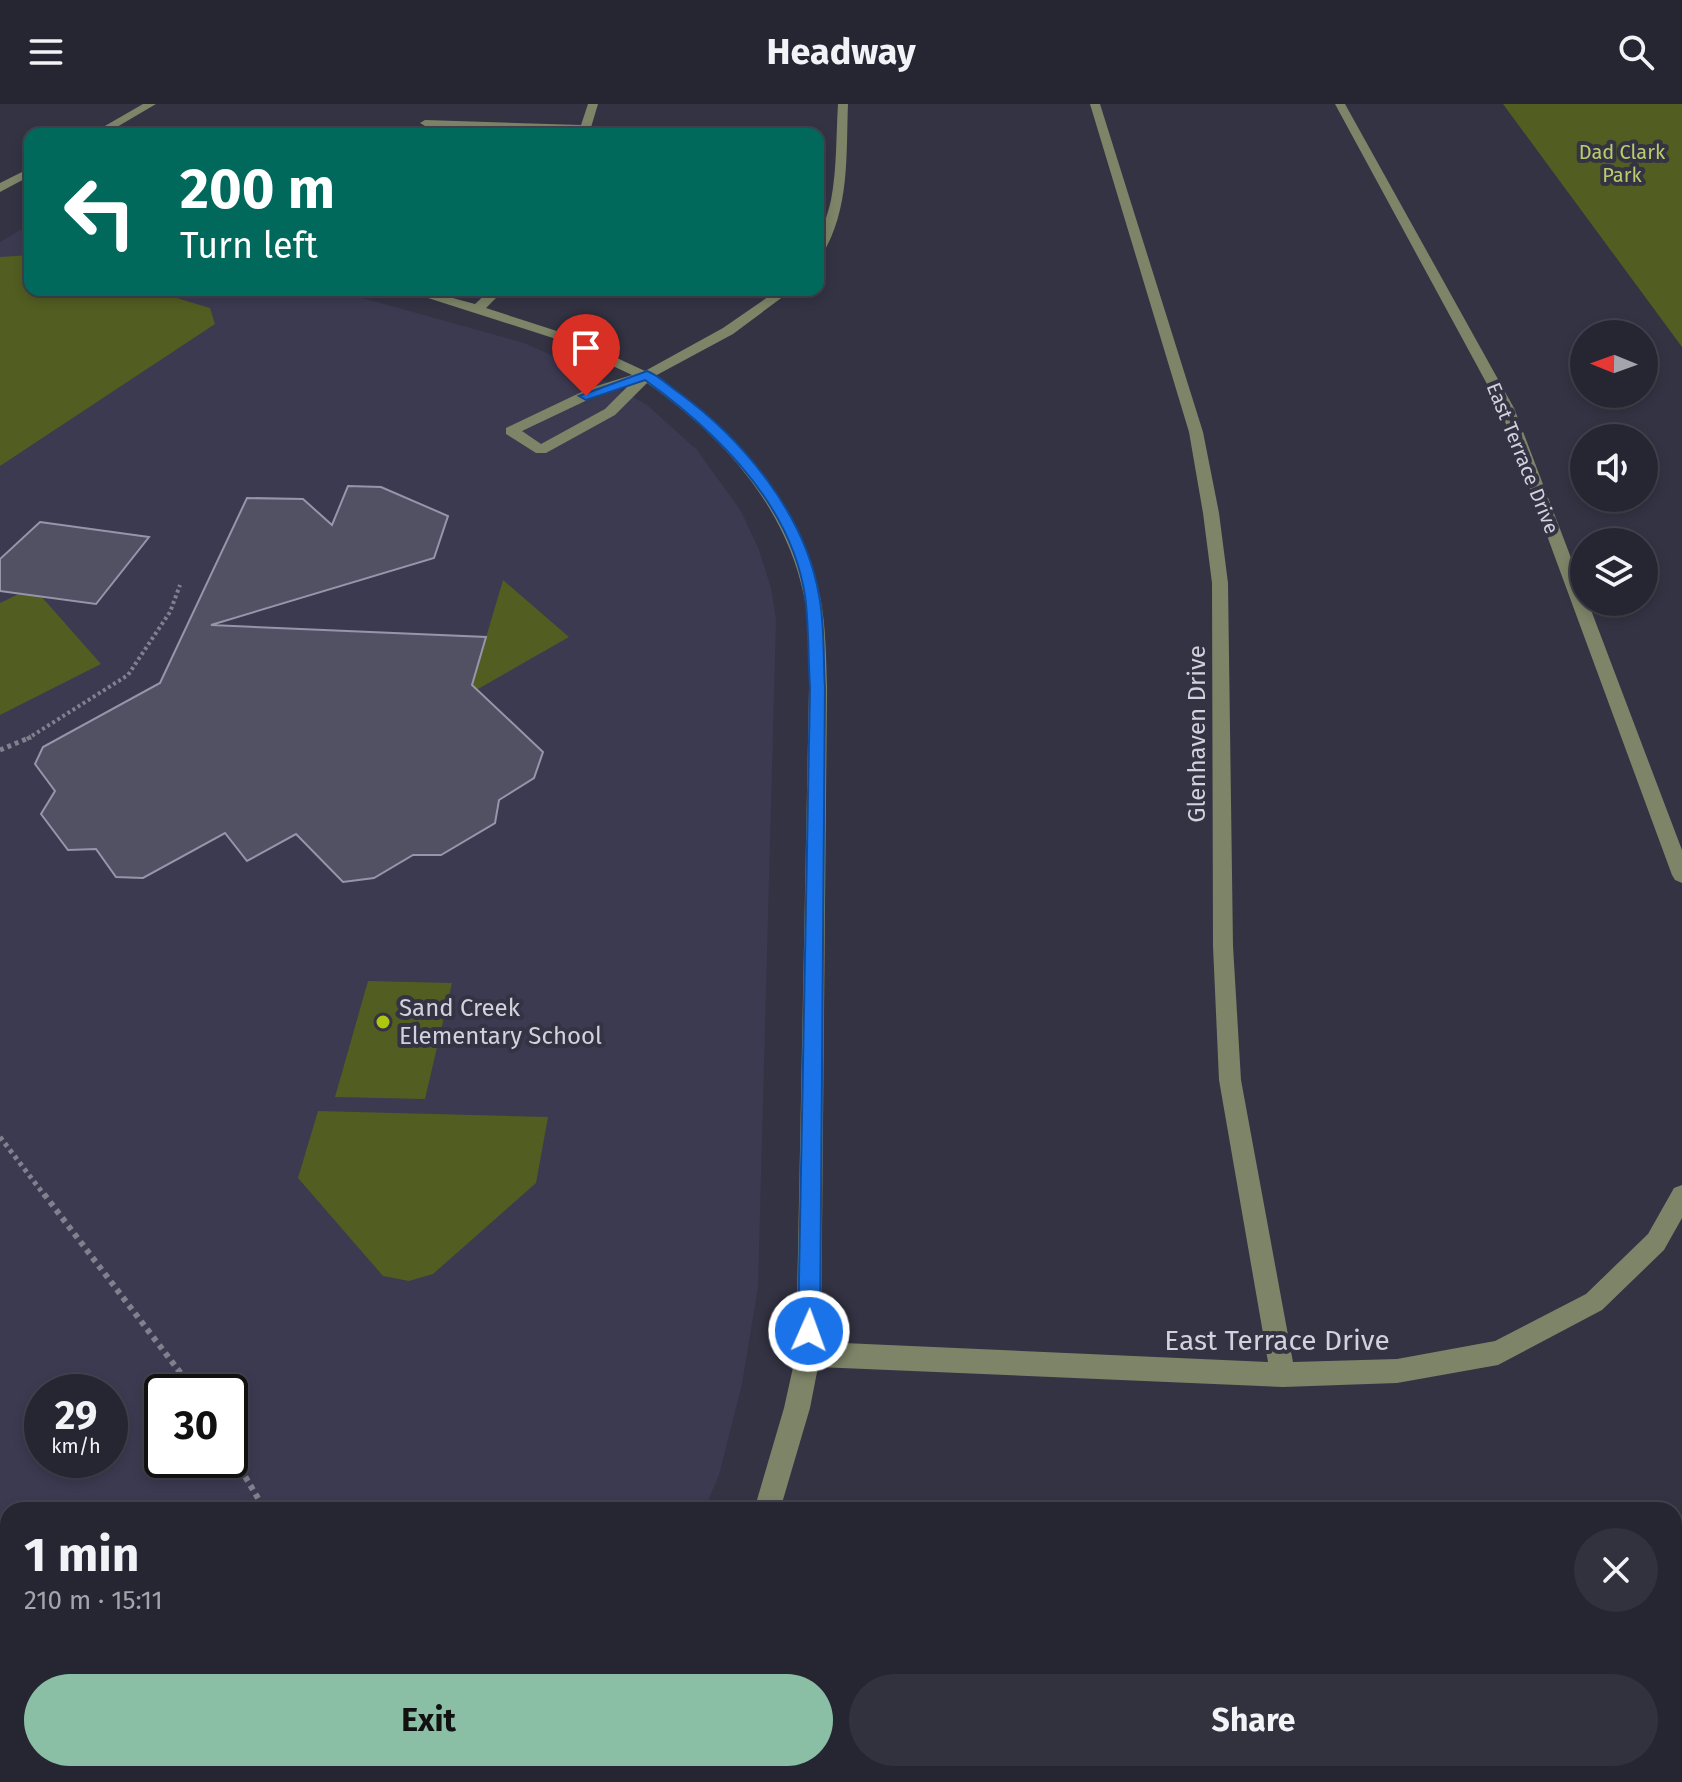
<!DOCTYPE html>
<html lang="en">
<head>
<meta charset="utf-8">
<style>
  body { margin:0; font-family:"Fira Sans",sans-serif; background:#32323f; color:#f1f3f6; height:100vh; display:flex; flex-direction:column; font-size:30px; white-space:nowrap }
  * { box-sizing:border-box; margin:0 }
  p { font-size:26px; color:#a4a5ac }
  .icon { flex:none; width:44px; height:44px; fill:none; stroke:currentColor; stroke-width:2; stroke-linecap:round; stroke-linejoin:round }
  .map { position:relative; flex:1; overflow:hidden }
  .panel { position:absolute; left:0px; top:1398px; width:1682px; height:280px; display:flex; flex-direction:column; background:#262633; border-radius:24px 24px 0 0; box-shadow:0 4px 12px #0003,0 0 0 2px #42434e }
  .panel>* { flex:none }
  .top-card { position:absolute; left:24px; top:24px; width:800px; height:168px; border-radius:16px; box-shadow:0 4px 12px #0003,0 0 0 2px #42434e; background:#00695c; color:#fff; overflow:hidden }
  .needle { width:52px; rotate:271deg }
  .fabs { position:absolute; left:1570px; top:216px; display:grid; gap:16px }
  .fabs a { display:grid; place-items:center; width:88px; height:88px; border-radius:50%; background:#262633; box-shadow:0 4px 12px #0003,0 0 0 2px #42434e; font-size:40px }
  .speed { position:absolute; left:24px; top:1270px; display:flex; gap:16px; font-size:40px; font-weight:700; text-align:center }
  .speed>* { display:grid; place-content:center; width:104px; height:104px; border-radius:50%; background:#262633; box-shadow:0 4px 12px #0003,0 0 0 2px #42434e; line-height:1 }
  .speed small { font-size:20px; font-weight:400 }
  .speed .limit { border:4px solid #111; border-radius:12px; background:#fff; color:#111 }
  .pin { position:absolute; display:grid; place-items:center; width:68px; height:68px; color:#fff; margin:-82px -34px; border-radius:50% 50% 50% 0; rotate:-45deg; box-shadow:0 0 8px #0007 }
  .pin .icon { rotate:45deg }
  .me { position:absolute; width:88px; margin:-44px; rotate:2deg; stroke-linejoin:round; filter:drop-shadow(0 0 6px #0008) }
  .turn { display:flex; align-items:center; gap:28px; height:168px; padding:0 24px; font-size:36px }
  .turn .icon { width:104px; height:104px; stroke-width:2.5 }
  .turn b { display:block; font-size:56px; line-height:68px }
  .round { display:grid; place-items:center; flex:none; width:84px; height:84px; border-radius:42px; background:#32323f }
  .head { display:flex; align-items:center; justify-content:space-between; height:136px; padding:0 24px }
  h1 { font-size:48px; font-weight:700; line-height:60px }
  .primary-button { display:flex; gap:16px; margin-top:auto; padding:16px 24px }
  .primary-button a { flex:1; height:92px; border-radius:48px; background:#8abfa5; color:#111; font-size:32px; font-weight:700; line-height:92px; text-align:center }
  .primary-button a+a { background:#32323f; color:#f1f3f6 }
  header { display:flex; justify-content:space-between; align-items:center; height:104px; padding:0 24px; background:#262633; font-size:36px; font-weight:700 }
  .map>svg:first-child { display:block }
  .built { fill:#3b3a51; fill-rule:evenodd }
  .green { fill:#525d21 }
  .building { fill:#515163; stroke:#9696ab; stroke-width:2 }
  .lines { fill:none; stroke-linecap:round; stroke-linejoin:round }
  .path-far2 { stroke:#80808e; stroke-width:4; stroke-dasharray:3 3; stroke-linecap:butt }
  .path-far1 { stroke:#80808e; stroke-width:5; stroke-dasharray:4 4; stroke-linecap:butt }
  .path { stroke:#80808e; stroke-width:6; stroke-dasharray:5 5; stroke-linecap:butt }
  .minor { fill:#7d8467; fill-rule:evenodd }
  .route { fill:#1a73e8; stroke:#114b97; stroke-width:2 }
  .poi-dot { fill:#adc610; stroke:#334; stroke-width:3 }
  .labels { text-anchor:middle; stroke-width:8; stroke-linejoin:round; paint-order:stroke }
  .far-park-label { font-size:20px; fill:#b9cd6c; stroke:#334 }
  .far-street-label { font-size:20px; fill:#d2d2dd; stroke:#334 }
  .street-label { font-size:24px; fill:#d2d2dd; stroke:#334 }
  .poi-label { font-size:24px; fill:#d2d2dd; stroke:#334; text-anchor:start }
  .near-street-label { font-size:28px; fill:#d2d2dd; stroke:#334 }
</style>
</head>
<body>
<header><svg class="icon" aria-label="menu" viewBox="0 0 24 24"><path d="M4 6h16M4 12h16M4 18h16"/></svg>Headway<svg class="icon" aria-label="search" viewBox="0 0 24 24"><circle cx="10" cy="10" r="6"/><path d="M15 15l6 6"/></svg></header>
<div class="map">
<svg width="1682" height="1678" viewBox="0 0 1682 1678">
  <rect width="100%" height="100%" fill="#334"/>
  <path class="built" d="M30,120V186H334L524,239L589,268L647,301L697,346L741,407L759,446L771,484L776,516L758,1183L742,1280L719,1371L704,1406H8V1670H528L521,1678H0V138ZM42,1288H110V1356H42ZM162,1288H230V1356H162Z"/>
  <path class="green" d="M1503,0H1682V243Z
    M30,151V186H150L210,204L215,220L0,362V153Z
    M503,476L569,533L478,585L472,581Z
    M33,483L101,560L0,611V499Z
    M368,877L452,879L425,995L335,993Z
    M318,1007L548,1013L536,1079L433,1170L409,1177L383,1172L298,1074Z"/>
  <path class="building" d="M348,382L381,383L448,412L434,454L211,521L486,533L472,581L543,648L534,674L499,696L495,719L441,751H413L374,774L343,778L296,730L247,757L225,729L143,774L116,773L96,745L68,746L41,710L55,687L35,660L43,643L160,579L247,394L303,395L332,421Z
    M40,418L149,433L96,500L0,487V455Z"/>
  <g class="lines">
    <path class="path-far2" d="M27,635L128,571L170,508L180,481"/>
    <path class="path-far1" d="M0,646L31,633
      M0,1033L45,1092"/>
    <path class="path" d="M44,1090L195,1288
      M230,1347L265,1406
      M435,1670L439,1678"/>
    <path class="minor" d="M143,0H156L105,30H91Z
      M588,0H598L589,30H577L578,27L425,22L420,19L425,16L581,21Z
      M838,0H848C846,51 850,105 822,151L818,152C818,132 827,115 831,96C837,65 836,32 838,0Z
      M1090,0H1100L1203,328L1219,409L1228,479L1233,842L1241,976L1293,1258L1397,1255L1495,1237L1586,1190L1648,1130L1674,1084L1682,1081V1114L1664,1146L1602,1206L1498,1261L1397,1279L1283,1283L818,1263L810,1304L780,1406H754L784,1304L796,1250L809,584C809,553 810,522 804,492C785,400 721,331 647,279L615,311L546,349H536L506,330V324L590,284L632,271L553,234L403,186H423L475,200L490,186H504L486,204L563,229L645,267L723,224L778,186H792L733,230L655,272C732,325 800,398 820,492C826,522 826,553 827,584L821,1238L1268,1258L1219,976L1213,842L1212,479L1203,409L1189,328ZM629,281L605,305L541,340L522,327L600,290Z
      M1335,0H1345L1514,304L1584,488V498H1588L1682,746V779L1675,776L1672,771L1500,304Z
      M30,64V72L0,88V79Z
      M607,1670H641L637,1678H603Z"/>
  </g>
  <path class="route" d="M647,267C658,271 668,281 678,288C743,335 805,410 819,491C825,521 823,554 825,584L820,1227L817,1235L809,1238L801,1235L798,1227L810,584C808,554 809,522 805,492C791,400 717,328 645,276L586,296L579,292Z"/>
  <circle class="poi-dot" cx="383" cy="918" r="8"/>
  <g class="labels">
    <g class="far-park-label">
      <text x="1622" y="55">Dad Clark<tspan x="1622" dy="23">Park</tspan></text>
    </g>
    <g class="far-street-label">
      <text transform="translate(1523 354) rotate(68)" y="7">East Terrace Drive</text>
    </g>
    <g class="street-label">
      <text transform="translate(1197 630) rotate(-90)" y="8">Glenhaven Drive</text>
    </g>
    <g class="poi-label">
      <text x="399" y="912">Sand Creek<tspan x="399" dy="28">Elementary School</tspan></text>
    </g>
    <g class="near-street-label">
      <text x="1277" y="1246">East Terrace Drive</text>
    </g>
  </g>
</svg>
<div class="fabs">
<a><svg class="needle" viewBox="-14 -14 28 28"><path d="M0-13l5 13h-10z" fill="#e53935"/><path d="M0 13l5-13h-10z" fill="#a4a5ac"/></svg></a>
<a><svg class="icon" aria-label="sound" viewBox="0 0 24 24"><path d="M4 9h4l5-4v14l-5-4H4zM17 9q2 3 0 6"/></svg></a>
<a><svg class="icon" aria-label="layers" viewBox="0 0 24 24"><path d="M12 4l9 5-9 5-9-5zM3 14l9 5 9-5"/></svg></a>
</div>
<div class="speed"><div>29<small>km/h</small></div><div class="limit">30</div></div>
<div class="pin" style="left:586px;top:292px;background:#d93025"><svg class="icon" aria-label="arrive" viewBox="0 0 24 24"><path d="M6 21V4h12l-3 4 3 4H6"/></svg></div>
<svg class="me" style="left:809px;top:1227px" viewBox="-20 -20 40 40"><circle r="17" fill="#1a73e8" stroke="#fff" stroke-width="3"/><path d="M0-11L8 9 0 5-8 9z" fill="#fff"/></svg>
<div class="top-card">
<div class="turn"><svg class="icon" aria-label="left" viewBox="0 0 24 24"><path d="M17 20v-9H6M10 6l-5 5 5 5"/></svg><div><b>200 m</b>Turn left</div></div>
</div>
<section class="panel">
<div class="head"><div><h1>1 min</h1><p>210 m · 15:11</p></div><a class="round"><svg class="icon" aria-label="close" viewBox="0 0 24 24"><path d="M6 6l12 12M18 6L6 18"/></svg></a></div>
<div class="primary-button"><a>Exit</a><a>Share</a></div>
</section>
</div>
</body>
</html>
